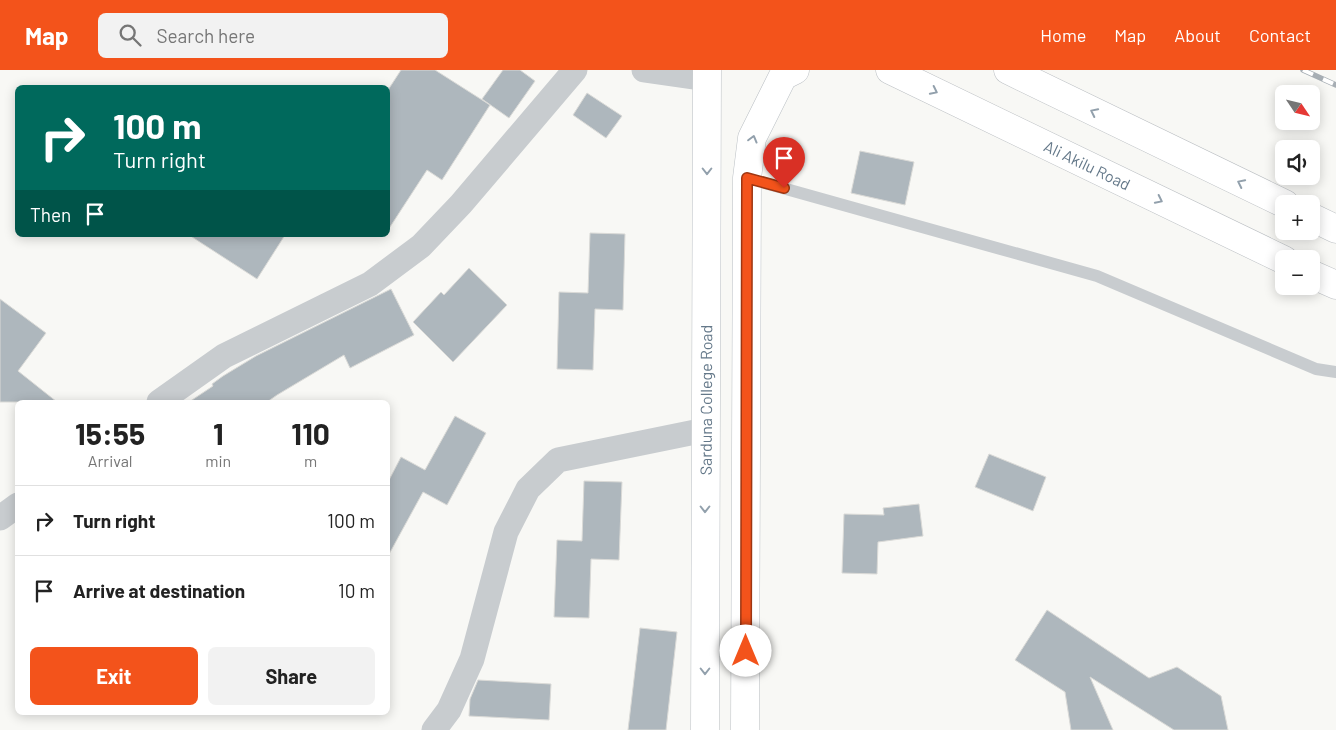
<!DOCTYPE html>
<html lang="en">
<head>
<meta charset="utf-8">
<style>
  body { margin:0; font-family:Barlow,sans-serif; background:#f2f2f2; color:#222; height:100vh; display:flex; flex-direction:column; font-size:19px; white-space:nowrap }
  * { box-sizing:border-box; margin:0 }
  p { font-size:16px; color:#767676 }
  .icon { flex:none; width:28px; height:28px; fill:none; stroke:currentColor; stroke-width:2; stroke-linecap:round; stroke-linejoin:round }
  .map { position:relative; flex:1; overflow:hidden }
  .panel { position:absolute; left:15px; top:330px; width:375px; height:315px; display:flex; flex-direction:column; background:#fff; border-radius:8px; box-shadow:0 2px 12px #0003 }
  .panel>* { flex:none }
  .banner { position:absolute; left:15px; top:15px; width:375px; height:152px; border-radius:8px; box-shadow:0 2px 12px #0003; background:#00695c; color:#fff; overflow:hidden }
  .needle { width:32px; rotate:125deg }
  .fabs { position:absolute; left:1275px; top:15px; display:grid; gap:10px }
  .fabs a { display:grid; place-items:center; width:45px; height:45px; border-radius:8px; background:#fff; box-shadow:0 2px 12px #0003; font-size:25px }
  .pin { position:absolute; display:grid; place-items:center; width:42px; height:42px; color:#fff; margin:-51px -21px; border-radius:50% 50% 50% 0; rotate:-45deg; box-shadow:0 0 5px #0007 }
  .pin .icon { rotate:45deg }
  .me { position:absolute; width:55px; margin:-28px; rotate:0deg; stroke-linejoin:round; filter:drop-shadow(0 0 4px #0008) }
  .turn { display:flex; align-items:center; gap:18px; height:105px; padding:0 15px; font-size:22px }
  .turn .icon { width:65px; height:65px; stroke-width:2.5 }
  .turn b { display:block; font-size:35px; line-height:42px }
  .then { display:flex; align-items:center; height:48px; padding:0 15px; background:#0003; gap:10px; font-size:19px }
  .eta { display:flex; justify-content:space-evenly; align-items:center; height:85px; text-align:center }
  .eta b { font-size:30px; font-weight:700; line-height:35px }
  .button { display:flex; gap:10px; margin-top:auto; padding:10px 15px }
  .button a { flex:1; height:58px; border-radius:8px; background:#f3531b; color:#fff; font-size:20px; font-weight:700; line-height:58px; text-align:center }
  .button a+a { background:#f2f2f2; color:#222 }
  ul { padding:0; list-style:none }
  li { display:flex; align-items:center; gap:15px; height:70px; padding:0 15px; border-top:1px solid #e0e0e0 }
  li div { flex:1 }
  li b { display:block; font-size:19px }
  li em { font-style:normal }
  header { display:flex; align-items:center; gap:30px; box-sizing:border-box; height:70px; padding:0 25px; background:#f3531b; color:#fff }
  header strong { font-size:24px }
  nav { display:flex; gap:28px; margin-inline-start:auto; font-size:18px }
  .search { width:350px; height:45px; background:#f2f2f2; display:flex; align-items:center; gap:12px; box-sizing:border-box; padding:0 18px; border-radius:8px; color:#767676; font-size:19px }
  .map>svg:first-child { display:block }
  .building { fill:#aeb7bd; stroke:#dadad7 }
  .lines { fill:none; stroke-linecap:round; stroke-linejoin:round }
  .secondary-casing { stroke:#babfc4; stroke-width:29 }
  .primary-casing { stroke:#bbbfc3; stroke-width:29 }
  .lane { stroke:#c8cccf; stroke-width:12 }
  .street { stroke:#c8cccf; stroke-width:25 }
  .secondary { stroke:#fff; stroke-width:28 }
  .primary { stroke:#fff; stroke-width:28 }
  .rail-casing { stroke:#a7aeb4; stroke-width:5.5 }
  .rail { stroke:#fff; stroke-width:4; stroke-dasharray:11; stroke-linecap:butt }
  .oneway { stroke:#92a0ac }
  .route-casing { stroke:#9e3612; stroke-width:12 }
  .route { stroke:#f3531b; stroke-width:9 }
  .labels { text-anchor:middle; stroke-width:5; stroke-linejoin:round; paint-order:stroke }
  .street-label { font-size:16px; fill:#647889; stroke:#fff }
</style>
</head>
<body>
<header>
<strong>Map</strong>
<div class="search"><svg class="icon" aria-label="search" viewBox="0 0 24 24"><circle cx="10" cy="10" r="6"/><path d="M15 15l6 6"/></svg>Search here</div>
<nav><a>Home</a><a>Map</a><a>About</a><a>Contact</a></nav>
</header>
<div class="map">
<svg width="1336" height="660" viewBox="0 0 1336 660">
  <rect width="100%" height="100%" fill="#f8f8f5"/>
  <path class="building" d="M401,0H435L490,35L442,110L427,100L388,160V20Z
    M503,0H520L535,11L509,48L482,29Z
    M587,23L622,46L606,68L573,45Z
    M860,81L914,92L905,135L851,123Z
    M590,163L625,164L623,240L595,239L593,300L557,299L559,222L588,223Z
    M189,165H285L257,209Z
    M469,198L507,235L453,292L413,252L441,222L444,225Z
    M391,219L414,265L350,298L344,285L277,325L267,332H189L213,316L212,314L223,306L256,286Z
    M0,229L46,263L18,301L57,332H0Z
    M455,346L486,363L447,435L423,422L388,486V412L401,387L425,400Z
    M989,384L1046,407L1033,441L975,417Z
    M584,411L622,412L619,490L591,489L589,548L554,547L557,470L582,471Z
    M919,434L923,466L878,472L877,504L842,503L844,444L884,445L883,438Z
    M1047,540L1149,608L1177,597L1221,626L1228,660H1174L1090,607L1113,660H1071L1065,622L1015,590Z
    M640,558L677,562L666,660H628Z
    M478,610L551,614L549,650L469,646L470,629Z"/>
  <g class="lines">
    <defs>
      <g id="secondary">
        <path id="s1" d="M705,660L707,0"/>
        <path d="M745,660L747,108L752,68L783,6L795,0"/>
      </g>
      <g id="primary">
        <path id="s2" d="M890,0L1284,190"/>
        <path d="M1008,0L1285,134"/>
        <path d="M1311,147L1336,159"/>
        <path d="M1311,204L1336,215"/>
      </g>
    </defs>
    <use href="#secondary" class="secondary-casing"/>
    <use href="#primary" class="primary-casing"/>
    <path class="lane" d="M747,108L1097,206L1316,299L1336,302"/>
    <path class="street" d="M644,0L707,9
      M159,332L224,286L370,214L421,176L461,134L575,0
      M0,448L18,435
      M434,660L449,640L472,589L506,462L528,419L558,390L705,360"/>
    <use href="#secondary" class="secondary"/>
    <use href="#primary" class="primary"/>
    <defs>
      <path id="rail" d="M1303,0L1336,15"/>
    </defs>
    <use href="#rail" class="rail-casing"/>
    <use href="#rail" class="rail"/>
  </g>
  <defs><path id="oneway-chevron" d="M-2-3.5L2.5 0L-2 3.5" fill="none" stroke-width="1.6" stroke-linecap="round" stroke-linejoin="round" transform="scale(1.25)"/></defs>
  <g class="oneway">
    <use href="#oneway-chevron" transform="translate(934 21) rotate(26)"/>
    <use href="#oneway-chevron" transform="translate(1094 42) rotate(-154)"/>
    <use href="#oneway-chevron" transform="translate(753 69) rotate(-75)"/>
    <use href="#oneway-chevron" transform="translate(707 101) rotate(90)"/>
    <use href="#oneway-chevron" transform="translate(1241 113) rotate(-154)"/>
    <use href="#oneway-chevron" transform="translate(1159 130) rotate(26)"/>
    <use href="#oneway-chevron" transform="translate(705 439) rotate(90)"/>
    <use href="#oneway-chevron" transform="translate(705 601) rotate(90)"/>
  </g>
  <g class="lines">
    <defs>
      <path id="route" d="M746,581L747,108L784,118"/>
    </defs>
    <use href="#route" class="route-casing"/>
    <use href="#route" class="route"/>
  </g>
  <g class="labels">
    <g class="street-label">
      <text dy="6" stroke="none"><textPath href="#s2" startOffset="219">Ali Akilu Road</textPath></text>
      <text dy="6" stroke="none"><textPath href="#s1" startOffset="330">Sarduna College Road</textPath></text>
    </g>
  </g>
</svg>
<div class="fabs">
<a><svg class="needle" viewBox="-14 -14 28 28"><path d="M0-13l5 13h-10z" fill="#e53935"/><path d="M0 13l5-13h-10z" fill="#767676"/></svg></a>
<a><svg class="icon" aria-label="sound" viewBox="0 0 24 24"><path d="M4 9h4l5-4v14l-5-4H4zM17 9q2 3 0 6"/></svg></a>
<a>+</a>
<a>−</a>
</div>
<div class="pin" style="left:784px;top:118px;background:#d93025"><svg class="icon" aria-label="arrive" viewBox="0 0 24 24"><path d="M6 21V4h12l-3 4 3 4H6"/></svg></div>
<svg class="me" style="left:746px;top:581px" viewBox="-20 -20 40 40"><circle r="19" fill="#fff"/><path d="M0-13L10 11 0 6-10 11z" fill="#f3531b"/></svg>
<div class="banner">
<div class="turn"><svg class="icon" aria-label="right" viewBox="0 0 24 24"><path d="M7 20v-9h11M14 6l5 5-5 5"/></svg><div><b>100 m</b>Turn right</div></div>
<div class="then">Then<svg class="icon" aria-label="arrive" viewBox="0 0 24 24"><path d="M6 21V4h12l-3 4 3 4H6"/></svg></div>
</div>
<section class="panel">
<div class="eta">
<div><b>15:55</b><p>Arrival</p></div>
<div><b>1</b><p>min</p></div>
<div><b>110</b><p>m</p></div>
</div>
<ul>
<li><svg class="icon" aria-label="right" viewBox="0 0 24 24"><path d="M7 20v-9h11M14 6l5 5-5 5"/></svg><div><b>Turn right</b></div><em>100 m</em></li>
<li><svg class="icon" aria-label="arrive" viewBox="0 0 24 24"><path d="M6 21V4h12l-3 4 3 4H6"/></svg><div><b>Arrive at destination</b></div><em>10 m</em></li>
</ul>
<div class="button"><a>Exit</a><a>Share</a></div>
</section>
</div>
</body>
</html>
